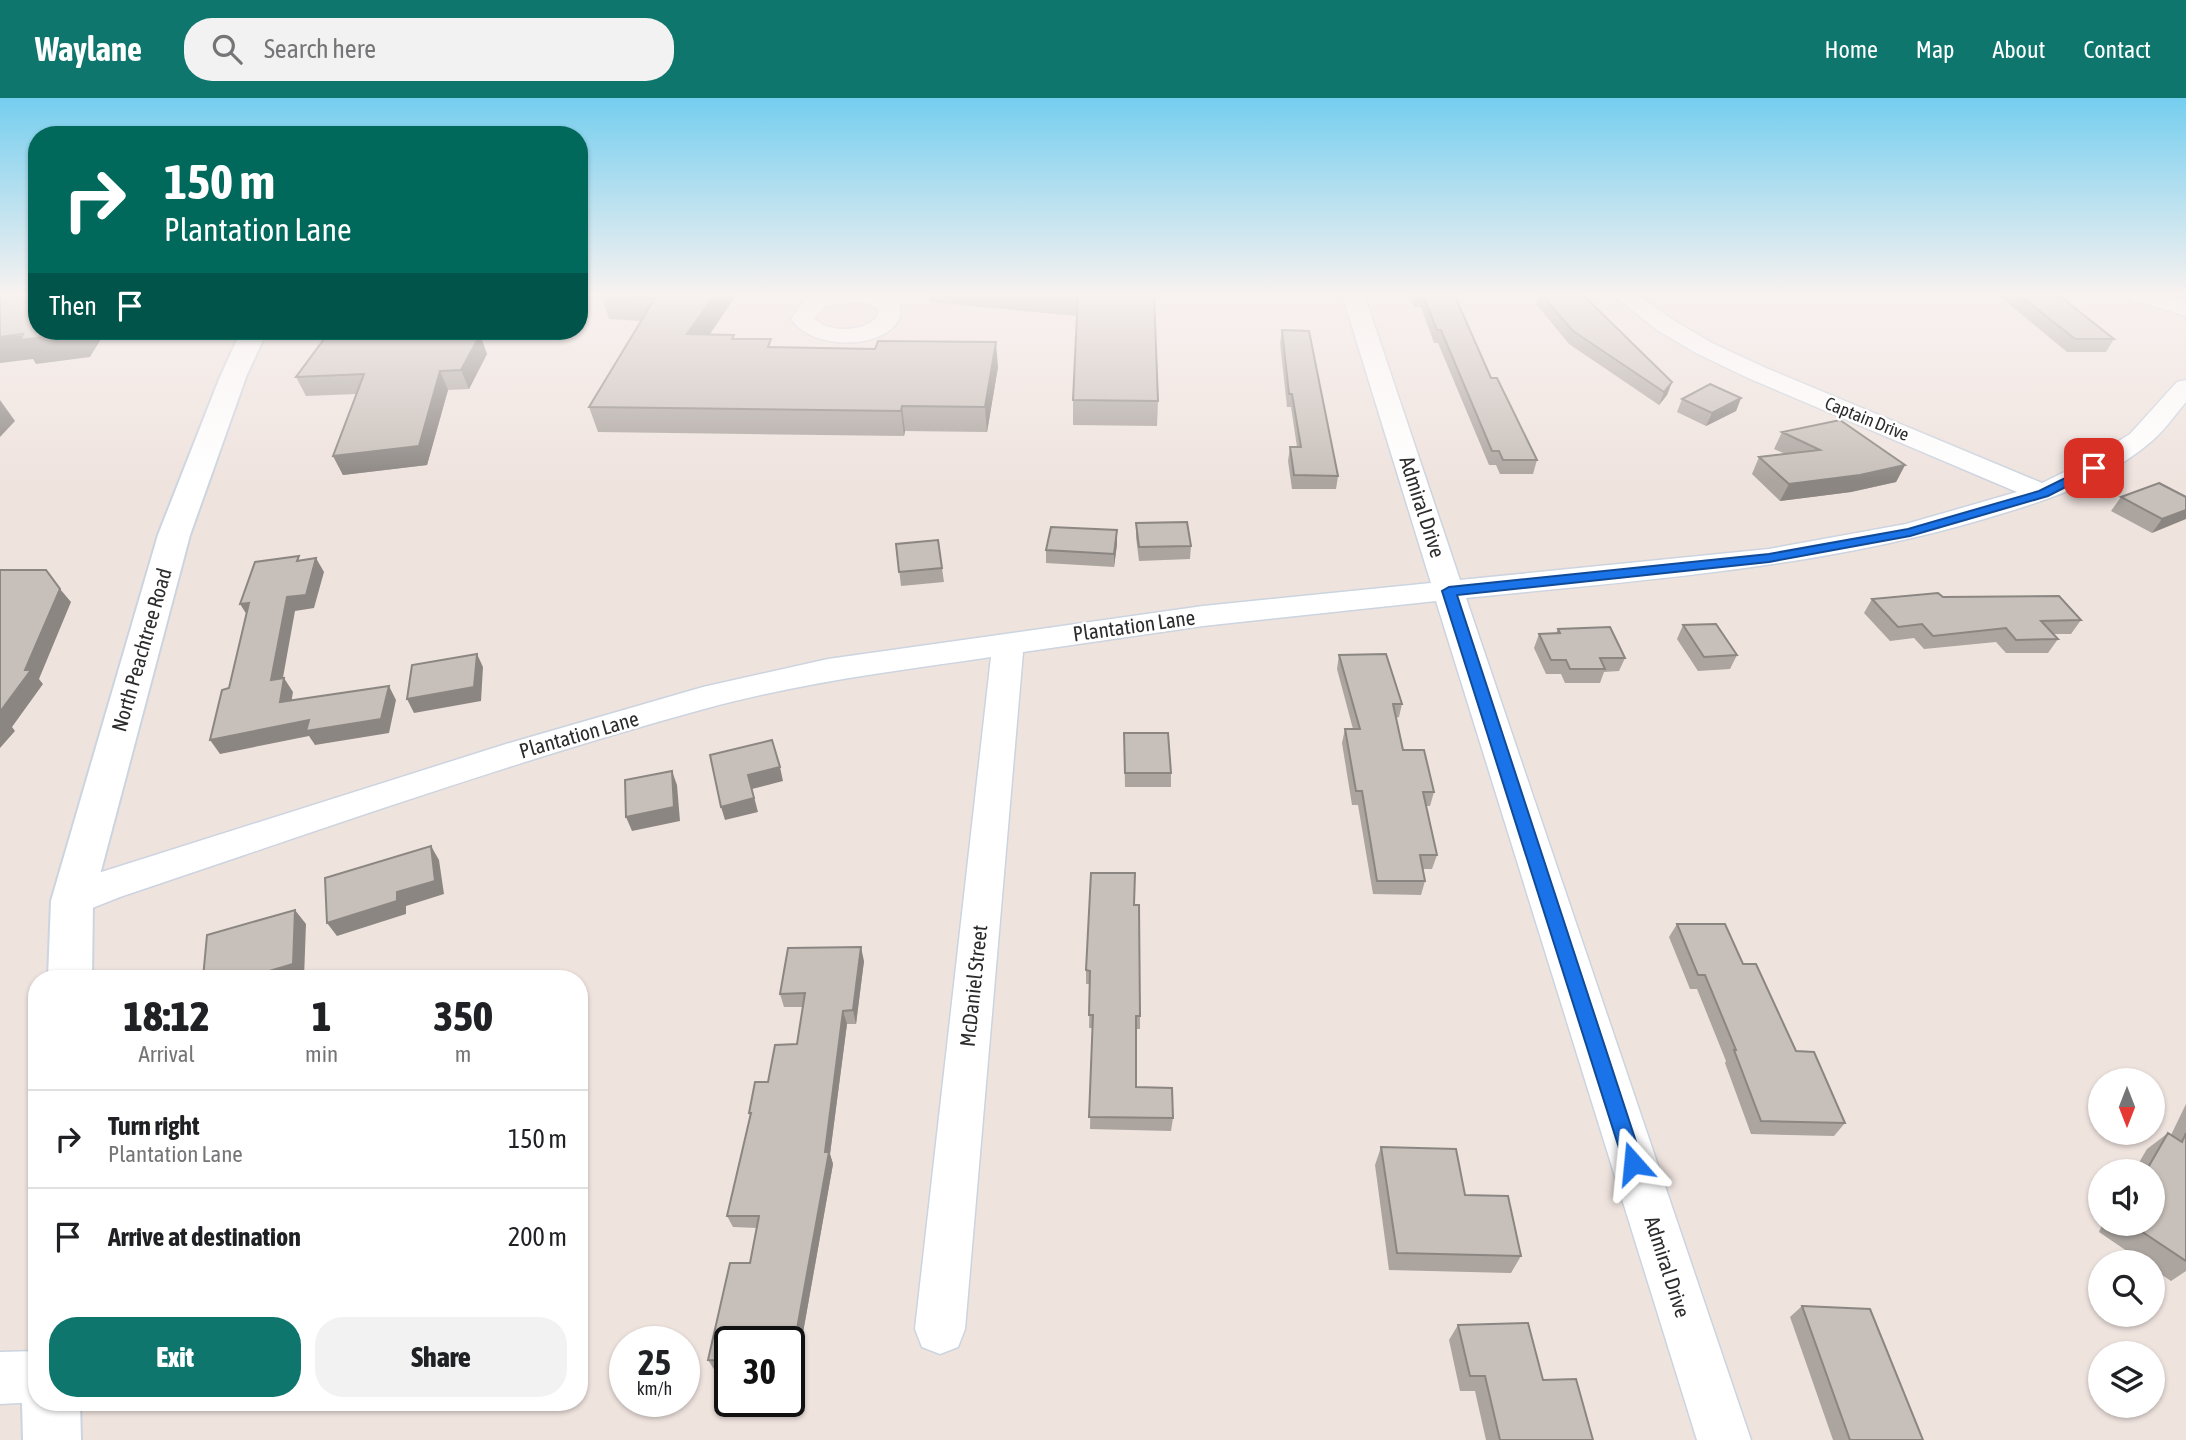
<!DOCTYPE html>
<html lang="en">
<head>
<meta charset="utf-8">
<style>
  body { margin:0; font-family:"Asap Condensed",sans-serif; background:#f2f2f2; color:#202124; height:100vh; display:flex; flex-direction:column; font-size:26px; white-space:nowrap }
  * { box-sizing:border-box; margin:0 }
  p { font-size:23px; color:#757577 }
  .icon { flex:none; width:38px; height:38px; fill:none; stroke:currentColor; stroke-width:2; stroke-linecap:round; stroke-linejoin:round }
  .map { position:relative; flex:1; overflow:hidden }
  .side { position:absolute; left:28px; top:872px; width:560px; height:441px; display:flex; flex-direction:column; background:#fff; border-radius:28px; box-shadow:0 2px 5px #0004 }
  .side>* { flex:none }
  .hud { position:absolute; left:28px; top:28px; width:560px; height:214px; border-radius:28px; box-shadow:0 2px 5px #0004; background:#00695c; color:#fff; overflow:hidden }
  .needle { width:46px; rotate:180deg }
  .controls { position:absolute; left:2088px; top:970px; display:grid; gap:14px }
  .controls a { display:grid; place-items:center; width:77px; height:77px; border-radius:50%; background:#fff; box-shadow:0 2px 5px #0004; font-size:35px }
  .speed { position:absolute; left:609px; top:1228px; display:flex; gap:14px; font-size:35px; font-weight:700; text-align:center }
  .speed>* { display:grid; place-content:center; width:91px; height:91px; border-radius:50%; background:#fff; box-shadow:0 2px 5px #0004; line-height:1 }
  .speed small { font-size:18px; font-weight:400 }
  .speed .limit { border:4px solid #111; border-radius:10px; background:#fff; color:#111 }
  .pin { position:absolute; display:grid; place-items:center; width:60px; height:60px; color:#fff; margin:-30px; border-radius:14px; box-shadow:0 4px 10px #0006 }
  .me { position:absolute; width:77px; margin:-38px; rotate:342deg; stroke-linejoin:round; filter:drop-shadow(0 0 5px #0008) }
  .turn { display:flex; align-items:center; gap:24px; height:147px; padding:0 21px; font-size:32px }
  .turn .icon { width:91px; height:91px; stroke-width:2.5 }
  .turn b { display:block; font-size:49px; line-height:60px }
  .then { display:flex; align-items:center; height:66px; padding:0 21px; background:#0003; gap:14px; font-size:26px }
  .eta { display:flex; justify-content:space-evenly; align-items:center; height:119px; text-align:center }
  .eta b { font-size:42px; font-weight:800; line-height:49px }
  .button { display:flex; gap:14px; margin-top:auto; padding:14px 21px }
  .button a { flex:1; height:80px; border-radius:28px; background:#0f766e; color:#fff; font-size:28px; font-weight:800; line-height:80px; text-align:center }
  .button a+a { background:#f2f2f2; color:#202124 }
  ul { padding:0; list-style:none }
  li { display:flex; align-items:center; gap:21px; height:98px; padding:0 21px; border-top:2px solid #e0e0e0 }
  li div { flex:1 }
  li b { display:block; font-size:26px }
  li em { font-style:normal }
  header { display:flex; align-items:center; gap:42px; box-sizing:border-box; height:98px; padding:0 35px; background:#0f766e; color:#fff }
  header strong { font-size:33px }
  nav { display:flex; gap:38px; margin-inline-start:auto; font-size:24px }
  .search { width:490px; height:63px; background:#f2f2f2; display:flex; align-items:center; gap:18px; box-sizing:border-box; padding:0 24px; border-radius:28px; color:#757577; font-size:26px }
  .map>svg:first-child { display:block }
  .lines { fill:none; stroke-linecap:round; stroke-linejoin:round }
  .street-casing { stroke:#ccd4df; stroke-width:3 }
  .secondary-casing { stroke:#ccd4df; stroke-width:4 }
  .street { fill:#fff; fill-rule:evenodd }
  .secondary { fill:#fff; fill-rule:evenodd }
  .wall { fill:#aba49f }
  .shaded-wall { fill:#8b8682 }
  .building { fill:#c7bfb9; stroke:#8b8682; stroke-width:2 }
  .route { fill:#1a73e8; stroke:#114b97; stroke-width:2 }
  .labels { text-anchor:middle; stroke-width:5; stroke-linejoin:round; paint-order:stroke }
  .far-street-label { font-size:18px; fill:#2c2c2c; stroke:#fff }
  .street-label { font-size:21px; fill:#2c2c2c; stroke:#fff }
</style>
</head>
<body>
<header>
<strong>Waylane</strong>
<div class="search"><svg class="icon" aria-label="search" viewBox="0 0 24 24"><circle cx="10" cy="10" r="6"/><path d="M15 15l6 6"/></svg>Search here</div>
<nav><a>Home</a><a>Map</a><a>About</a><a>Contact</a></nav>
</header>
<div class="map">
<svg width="2186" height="1342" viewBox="0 0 2186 1342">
  <rect width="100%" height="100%" fill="#efe3de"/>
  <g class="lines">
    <defs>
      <path id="street" d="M818,196C838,196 864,192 884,196C904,200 906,220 890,232C864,252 809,248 791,221L804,203ZM853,204L868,205L879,211L878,218C864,234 829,236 814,220L826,208Z
        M1342,196H1364L1460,482L1769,451L1906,426L2017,394L1748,280L1696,255L1657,232L1612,196H1637L1673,222L1712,245L1766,270L2042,385L2085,364L2130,336L2177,284L2186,282V304C2174,318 2162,336 2147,347C2099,386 2042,404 1984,421C1815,471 1640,482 1466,500L1751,1342H1697L1436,503L1203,528L1023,554L965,1231L958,1249L940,1256L922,1249L915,1231L991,559C895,573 798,585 704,611C507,665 314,734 120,799L72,818L58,814L53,803L58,792L92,777L506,646L703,589L828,561L1203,508L1431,485Z
        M2127,196H2160L2186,204V218L2130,201Z
        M37,1253V1304H40L0,1306V1254Z"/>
      <path id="secondary" d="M241,233H267L246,279L190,437L93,803L92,880H48L51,803L158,437L220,279Z
        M37,1281V1304H80L81,1342H23L22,1304L31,1284Z"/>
    </defs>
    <use href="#street" class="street-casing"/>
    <use href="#secondary" class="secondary-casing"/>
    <use href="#street" class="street"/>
    <use href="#secondary" class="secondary"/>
  </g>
  <path class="wall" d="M737,196L709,237L735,241L773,249L998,269L987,334L905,333L904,338L598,334L589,309L641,223L609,221L602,198Z
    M929,196H1154L1158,303L1157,328L1073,327V302L1077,218L930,204Z
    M1409,196H1458L1456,201L1491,280L1537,362L1533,376H1500L1496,367H1489L1438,245H1434L1421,209H1414Z
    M1539,196H1582L1672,284L1667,297L1659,307L1569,246L1536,206Z
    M1997,196H2057L2114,241L2106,254H2067Z
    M1282,232L1338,378L1336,391H1292L1288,363L1290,349H1297L1291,309H1287L1280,245Z
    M330,233H466L463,238L480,237L487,256L469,291L448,292L427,367L343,377L333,358L357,296L306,298L296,279Z
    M1741,300L1736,313L1706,328L1677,314L1682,301Z
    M1782,334L1905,367L1896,384L1851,394L1780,403L1752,376L1759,359L1785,356L1774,351Z
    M2121,399H2186L2152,435L2111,413Z
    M1136,425L1191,448L1190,461L1139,463L1136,439Z
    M938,442L944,484L901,488L896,446Z
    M1117,446L1114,469L1046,465V452Z
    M1943,499L2081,522L2071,536H2054L2058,541L2048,555H2006L1996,544L1924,551L1914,540L1890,543L1864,515L1872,501Z
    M1683,527L1737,557L1730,571L1698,573L1677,541Z
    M1558,531L1625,560L1619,573L1604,574L1600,585H1565L1561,576H1546L1534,550L1539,536L1556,535Z
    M1339,557L1402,606L1399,619L1396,620L1403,652L1434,694L1430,708H1426L1437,757L1432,771H1423L1425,783L1421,797L1373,796L1358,707H1352L1342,645L1345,631H1353L1337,571Z
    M1124,635L1171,675V689H1125Z
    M1134,807L1140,918V931H1136V989L1173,1020L1171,1033L1090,1031L1092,930H1089L1090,886H1086V872Z
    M1677,826L1743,866L1796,953L1845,1025L1834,1038L1751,1036L1725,965L1726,963L1697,891H1690L1669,839Z
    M864,863L856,926H847L830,1056L833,1066L796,1274H789V1244H730V1273H715L708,1262L750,1165L757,1130L733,1129L727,1118L750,1018L749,1015L768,984L797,946L803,909H784L780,896Z
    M2186,1006V1173L2171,1183L2152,1170V1164H2143L2099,1134L2103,1125H2152V1073H2134L2147,1051L2168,1035L2171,1037Z
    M1381,1049L1465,1097L1521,1158L1511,1175L1389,1172L1375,1067Z
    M1802,1208L1923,1342H1833L1790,1219Z
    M1458,1227L1543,1282L1593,1342H1486L1475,1293H1460L1449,1242Z"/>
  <path class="shaded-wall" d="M715,196H737L693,261L687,236Z
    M76,233H106L90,259L36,266L33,261L0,265V239Z
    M448,233H466L451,257L444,239Z
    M480,237L487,256L469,291L461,272Z
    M996,244L998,269L987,334L985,309Z
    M440,273L448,292L427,367L343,377L333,358Z
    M1672,284L1667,297L1659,307L1664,294Z
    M1741,300L1736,313L1706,328L1712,315Z
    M0,302L15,323L0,339Z
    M902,308L905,333L904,338L901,313Z
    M1905,367L1896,384L1851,394L1780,403L1789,386Z
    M2186,412V421L2152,435L2162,421Z
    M1117,432V446L1114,469V456Z
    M316,460L324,474L314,510L295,513L280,596L271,582L287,499Z
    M60,491L71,504L39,581L43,586L12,629L15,633L0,650V614L25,572Z
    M249,505V520L240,506Z
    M477,556L483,569L481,603L414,615L407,601Z
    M284,580L293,594L289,618L280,604Z
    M389,588L396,602L389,635L315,647L309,638L220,656L210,642L309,622Z
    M780,669L783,683L752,691L758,714L725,722L721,709L748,677Z
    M672,673L677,687L680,723L632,733L626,719Z
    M431,748L439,762L444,796L406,808V816L337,838L327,825L397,794Z
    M295,812L306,826L304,880H246Z
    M861,849L864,863L856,926L853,912Z
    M843,913L847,926L830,1056L833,1066L796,1274L791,1264L825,1054Z"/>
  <path class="building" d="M0,196H37V233H76L74,235L20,242L23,236L0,239Z
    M603,196H715L687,236L734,237L732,241H771L768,249L875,251L878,243L996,244L985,309L902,308L901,313L589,309L655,200L602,198Z
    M1078,196H1154L1158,303L1073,302Z
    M1416,196H1454L1491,280H1497L1537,362H1503L1499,353H1492L1441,232H1437L1423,197Z
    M1541,196H1582L1672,284L1664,294L1573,233Z
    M2018,196H2057L2114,241H2075Z
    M1282,232L1309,233L1338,378L1294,377L1290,349H1301L1292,296H1289Z
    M330,233H448L444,239L480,237L461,272L440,273L419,348L333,358L364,276L296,279Z
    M1710,286L1741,300L1712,315L1682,301Z
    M1840,322L1905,367L1860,377L1789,386L1759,359L1820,352L1782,334Z
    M2159,385L2186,399V412L2162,421L2121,399Z
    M1187,424L1191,448L1139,449L1136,425Z
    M1051,429L1117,432L1114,456L1046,452Z
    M938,442L942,470L899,474L896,446Z
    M299,458L297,463L316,460L306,497L287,499L271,582L284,580L280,604L389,588L381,621L306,633L309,622L210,642L222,592L229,590L249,505L240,506L255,464Z
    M0,472H46L60,491L25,572H31L0,614Z
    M1938,495L1943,499L2059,498L2081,522L2041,523L2058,541L2016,542L2006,530L1933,538L1922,526L1898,529L1872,501Z
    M1716,526L1737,557L1704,559L1683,527Z
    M1610,529L1625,560H1600L1605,571H1570L1566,562H1551L1539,536L1560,535L1558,531Z
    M477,556L474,589L407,601L412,567Z
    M1386,556L1402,606H1393L1403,652H1424L1434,694H1423L1437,757H1420L1425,783H1377L1362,693H1356L1345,631H1360L1339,557Z
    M1124,635H1168L1171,675H1125Z
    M772,642L780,669L748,677L754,700L721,709L710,657Z
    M672,673L674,709L626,719L625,682Z
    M431,748L435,783L397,794V803L327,825L325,780Z
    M1091,775H1135L1134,807H1139L1140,918H1136V989L1172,990L1173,1020L1089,1019L1093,917H1089L1090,873L1086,872Z
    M295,812L293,866L246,880H203L207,837Z
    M1677,826H1725L1743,866H1756L1796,953L1814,954L1845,1025L1761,1023L1734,952H1736L1705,877H1698Z
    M861,849L853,912L843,913L825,1054H829L791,1264H789V1244H730V1263L708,1262L730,1165H750L759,1118H727L751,1015H749L755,984H768L775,947L797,946L805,895L780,896L788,850Z
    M2168,1035L2182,1044L2186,1035V1163L2129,1125H2152V1073H2146Z
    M1381,1049L1456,1051L1465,1097L1508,1098L1521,1158L1397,1155Z
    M1802,1208L1870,1211L1923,1342H1850Z
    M1528,1225L1543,1282L1576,1281L1593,1342H1500L1485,1278H1470L1458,1227Z"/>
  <linearGradient id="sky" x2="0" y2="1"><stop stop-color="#75ceef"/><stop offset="0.51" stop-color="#f8f2f0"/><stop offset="1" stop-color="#f8f2f0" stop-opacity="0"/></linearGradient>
  <rect width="2186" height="384" fill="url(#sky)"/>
  <path class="route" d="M2094,366L2100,370L2099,372L2048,398L1910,438L1769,464L1457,497L1643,1065L1640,1072L1633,1075L1626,1072L1442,493L1449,489L1769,456L1908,431L2039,393Z"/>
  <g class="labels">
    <g class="far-street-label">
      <text transform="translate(1867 321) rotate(22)" y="6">Captain Drive</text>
    </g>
    <g class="street-label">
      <text transform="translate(1422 409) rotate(72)" y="7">Admiral Drive</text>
      <text transform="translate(1134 528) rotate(-8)" y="7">Plantation Lane</text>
      <text transform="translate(142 552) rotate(-74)" y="7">North Peachtree Road</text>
      <text transform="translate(579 637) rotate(-16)" y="7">Plantation Lane</text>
      <text transform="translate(974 888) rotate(-84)" y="7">McDaniel Street</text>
      <text transform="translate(1667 1169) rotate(72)" y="7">Admiral Drive</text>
    </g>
  </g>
</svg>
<div class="controls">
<a><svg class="needle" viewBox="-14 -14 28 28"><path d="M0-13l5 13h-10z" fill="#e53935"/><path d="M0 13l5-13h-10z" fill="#757577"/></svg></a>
<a><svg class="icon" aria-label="sound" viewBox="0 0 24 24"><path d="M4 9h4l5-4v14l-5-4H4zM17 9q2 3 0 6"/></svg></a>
<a><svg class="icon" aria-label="search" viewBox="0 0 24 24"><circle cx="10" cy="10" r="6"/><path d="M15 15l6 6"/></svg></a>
<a><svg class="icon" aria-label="layers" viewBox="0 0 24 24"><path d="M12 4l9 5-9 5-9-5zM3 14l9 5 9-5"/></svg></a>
</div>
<div class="speed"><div>25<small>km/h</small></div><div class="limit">30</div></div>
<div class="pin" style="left:2094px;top:370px;background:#d93025"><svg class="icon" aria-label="arrive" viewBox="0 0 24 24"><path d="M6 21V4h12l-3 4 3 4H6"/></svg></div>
<svg class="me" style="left:1633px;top:1065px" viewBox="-20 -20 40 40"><path d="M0-17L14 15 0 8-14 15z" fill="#1a73e8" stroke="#fff" stroke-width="4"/></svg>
<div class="hud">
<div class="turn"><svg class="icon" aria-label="right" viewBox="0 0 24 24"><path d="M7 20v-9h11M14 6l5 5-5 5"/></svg><div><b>150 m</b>Plantation Lane</div></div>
<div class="then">Then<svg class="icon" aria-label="arrive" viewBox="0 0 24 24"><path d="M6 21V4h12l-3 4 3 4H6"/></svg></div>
</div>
<section class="side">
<div class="eta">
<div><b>18:12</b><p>Arrival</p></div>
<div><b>1</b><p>min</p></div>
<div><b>350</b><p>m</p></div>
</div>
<ul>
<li><svg class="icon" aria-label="right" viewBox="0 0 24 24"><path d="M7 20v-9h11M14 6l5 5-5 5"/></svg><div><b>Turn right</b><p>Plantation Lane</p></div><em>150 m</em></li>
<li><svg class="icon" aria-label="arrive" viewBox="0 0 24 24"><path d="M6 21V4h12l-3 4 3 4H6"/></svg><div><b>Arrive at destination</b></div><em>200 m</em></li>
</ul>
<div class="button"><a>Exit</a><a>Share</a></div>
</section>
</div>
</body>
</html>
